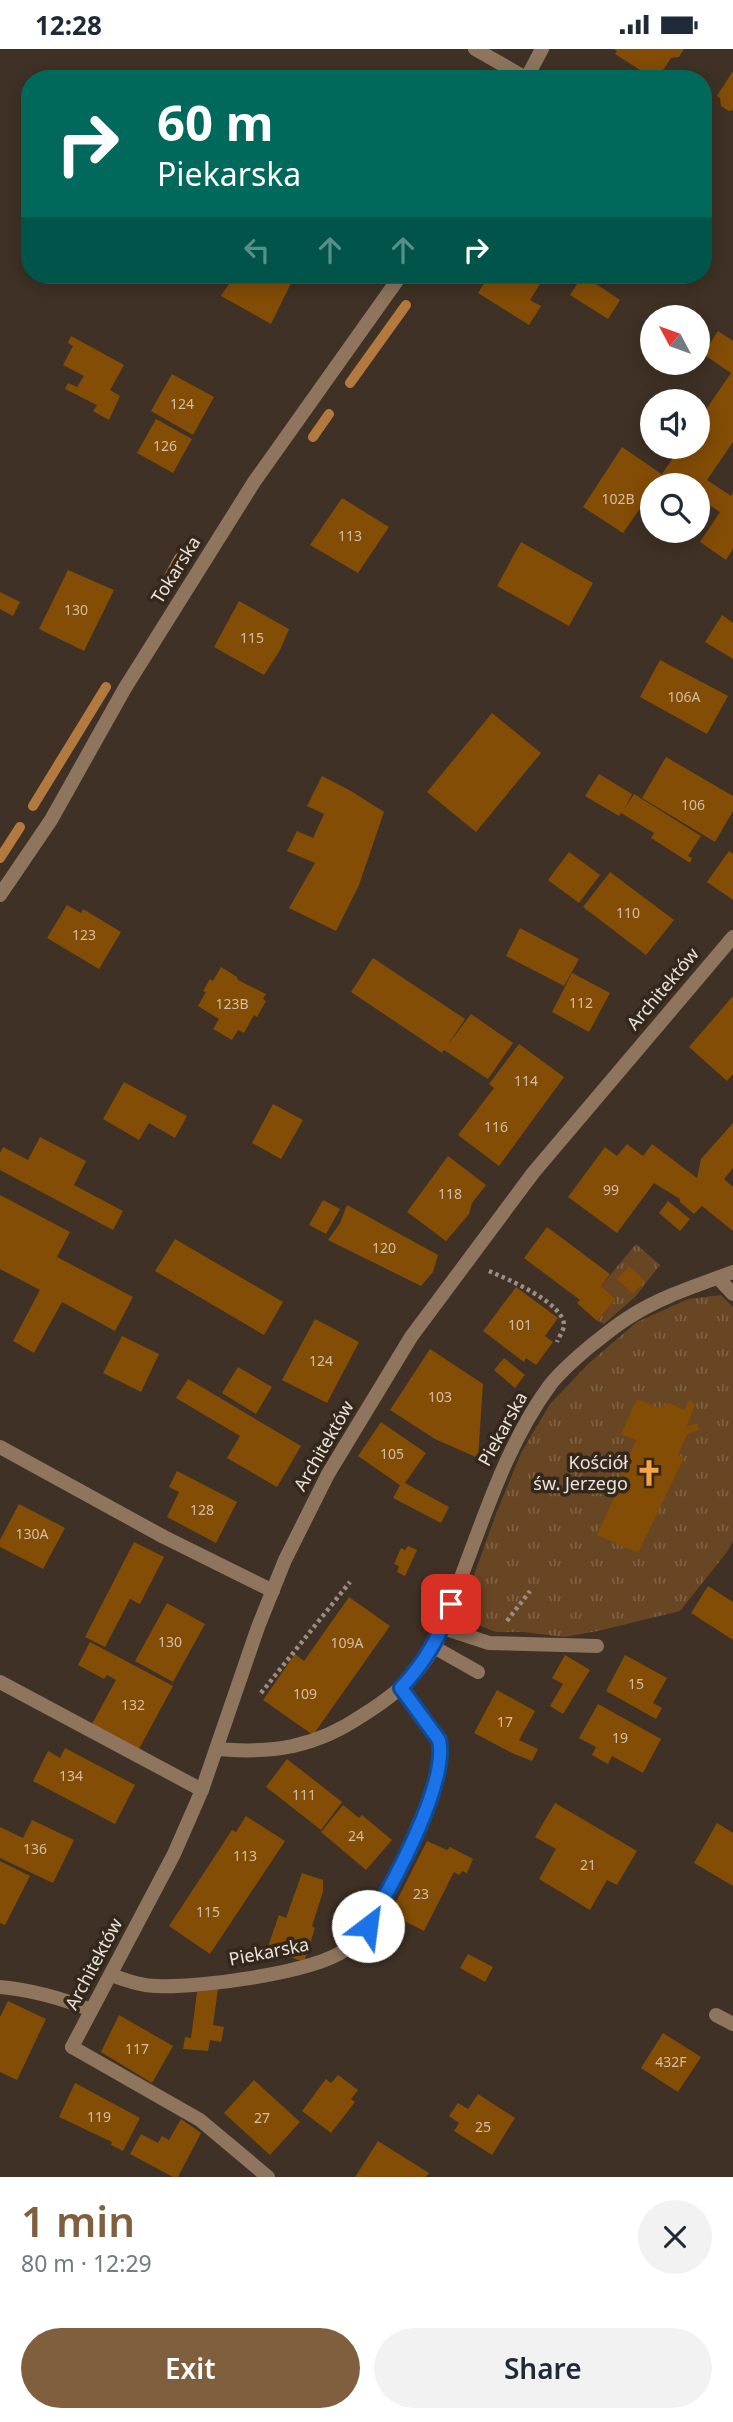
<!DOCTYPE html>
<html lang="en">
<head>
<meta charset="utf-8">
<style>
  body { margin:0; font-family:"Noto Sans",sans-serif; background:#f2f2f3; color:#1f2937; height:100vh; display:flex; flex-direction:column; font-size:26px; white-space:nowrap }
  * { box-sizing:border-box; margin:0 }
  p { font-size:23px; color:#747a83 }
  .icon { flex:none; width:38px; height:38px; fill:none; stroke:currentColor; stroke-width:2; stroke-linecap:round; stroke-linejoin:round }
  .map { position:relative; height:2128px; overflow:hidden }
  .details { display:flex; flex-direction:column; background:#fff; flex:1 }
  .details>* { flex:none }
  .top-card { position:absolute; left:21px; top:21px; width:691px; height:214px; border-radius:28px; box-shadow:0 4px 18px #0003; background:#00695c; color:#fff; overflow:hidden }
  .needle { width:46px; rotate:311deg }
  .fabs { position:absolute; left:640px; top:256px; display:grid; gap:14px }
  .fabs a { display:grid; place-items:center; width:70px; height:70px; border-radius:50%; background:#fff; box-shadow:0 4px 18px #0003; font-size:35px }
  .pin { position:absolute; display:grid; place-items:center; width:60px; height:60px; color:#fff; margin:-30px; border-radius:14px; box-shadow:0 4px 10px #0006 }
  .me { position:absolute; width:77px; margin:-38px; rotate:30deg; stroke-linejoin:round; filter:drop-shadow(0 0 5px #0008) }
  .turn { display:flex; align-items:center; gap:24px; height:147px; padding:0 21px; font-size:32px }
  .turn .icon { width:91px; height:91px; stroke-width:2.5 }
  .turn b { display:block; font-size:49px; line-height:60px }
  .lanes { display:flex; align-items:center; height:66px; padding:0 21px; background:#0003; justify-content:center; gap:35px; direction:ltr }
  .lanes .off { opacity:.35 }
  .round { display:grid; place-items:center; flex:none; width:74px; height:74px; border-radius:37px; background:#f2f2f3 }
  .overview { display:flex; align-items:center; justify-content:space-between; height:119px; padding:0 21px }
  h1 { font-size:42px; font-weight:600; line-height:52px; color:#805f3f }
  .cta { display:flex; gap:14px; margin-top:auto; padding:14px 21px }
  .cta a { flex:1; height:80px; border-radius:42px; background:#805f3f; color:#fff; font-size:28px; font-weight:600; line-height:80px; text-align:center }
  .cta a+a { background:#f2f2f3; color:#1f2937 }
  .status { display:flex; justify-content:space-between; align-items:center; height:49px; padding:0 35px; background:#fff; direction:ltr }
  .status svg { height:19px; fill:currentColor }
  .map>svg:first-child { display:block }
  .grass { fill:url(#grass-tufts) }
  .lines { fill:none; stroke-linecap:round; stroke-linejoin:round }
  .stream { stroke:#b3793e; stroke-width:10 }
  .building { fill:#844d06 }
  .path { stroke:#998d84; stroke-width:4.5; stroke-dasharray:3.5 3.5; stroke-linecap:butt }
  .service { stroke:#8f755d; stroke-width:14 }
  .minor { stroke:#8f755d; stroke-width:14 }
  .tertiary { stroke:#8f755d; stroke-width:14 }
  .route-casing { stroke:#114b97; stroke-width:18 }
  .route { stroke:#1a73e8; stroke-width:12 }
  .labels { text-anchor:middle; stroke-width:7; stroke-linejoin:round; paint-order:stroke }
  .number-label { font-size:14px; fill:#d2bea6 }
  .street-label { font-size:18px; fill:#ece3dc; stroke:#34271b }
  .poi-label { font-size:18px; fill:#ece3dc; stroke:#34271b; text-anchor:end }
</style>
</head>
<body>
<div class="status"><b>12:28</b><svg viewBox="0 0 49 12"><path d="M0 12V9h3v3zM5 12V6h3v6zM10 12V3h3v9zM15 12V0h3v12zM26 1h20v11H26zM47 4h2v5h-2z"/></svg></div>
<div class="map">
<svg width="733" height="2128" viewBox="0 0 733 2128">
  <defs>
    <pattern id="grass-tufts" width="24" height="20" patternUnits="userSpaceOnUse" patternTransform="scale(1.75)"><rect width="24" height="20" fill="#684623"/><path d="M3 7l-1-3M5 7V3M7 7l1-3M15 17l-1-3M17 17v-4M19 17l1-3" fill="none" stroke="#7e6142"/></pattern>
  </defs>
  <rect width="100%" height="100%" fill="#3f3125"/>
  <path class="grass" d="M636,1195L660,1216L635,1248L604,1275L597,1272L616,1250L601,1237Z
    M721,1246L733,1258V1492L727,1503L680,1562L598,1582L564,1588L523,1583H496L475,1575L466,1564L470,1537L496,1465L521,1404L550,1355L589,1314L637,1273L688,1250Z"/>
  <g class="lines">
    <path class="stream" d="M350,334L406,256
      M313,388L329,365
      M163,539L179,509
      M33,757L106,638
      M0,809L20,778"/>
  </g>
  <path class="building" d="M614,0H684L679,8L671,9L657,30H654L615,5L617,2Z
    M733,22V61L729,62L721,57L720,49L717,47Z
    M235,226H295L271,275L221,247Z
    M489,226L545,227L530,251L541,257L529,276L478,244Z
    M583,226L620,251L608,270L570,246Z
    M718,282L733,292V393L707,431L731,447L733,444V500L726,511L700,493L720,463L698,449V436H679L662,425L681,397H698V372L731,324L703,305Z
    M71,287L124,316L110,341L120,347L109,371L93,362L97,356L65,340L68,334L77,338L84,327L63,316L73,297L68,294Z
    M172,325L214,348L193,386L151,362Z
    M156,370L192,390L173,424L137,404Z
    M622,398L663,426L657,436H653V441L623,484L583,458Z
    M342,449L389,478L358,524L310,496Z
    M521,493L593,534L569,577L497,537Z
    M68,521L114,541L84,602L39,580Z
    M0,543L20,553L13,567L0,560Z
    M239,552L289,580L280,601L264,626L214,598Z
    M722,566L733,574V610L705,593Z
    M660,611L728,647L707,685L640,648Z
    M492,664L541,704L476,783L427,743Z
    M666,708L733,747V762L715,793L642,749Z
    M599,725L632,745L625,759L634,745L701,787L688,807L692,809L690,814L651,789L654,784L621,764L619,767L585,747Z
    M322,727L351,742L384,763L359,836L336,882L289,859L315,814L287,802L297,782L313,789L324,765L307,757Z
    M729,802L733,805V851L707,833Z
    M569,803L600,826L579,854L548,831Z
    M610,823L674,871L646,906L583,858Z
    M67,856L81,864L83,860L121,883L99,920L47,889Z
    M520,879L579,910L564,937L506,907Z
    M373,909L465,970L447,997L471,965L513,994L488,1030L444,1001L442,1004L351,943Z
    M221,918L237,928L238,931L266,945L263,950L266,952L257,968L254,966L244,984L238,981L232,991L213,980L219,970L198,957L206,943L203,942L210,930L213,932Z
    M572,924L610,944L589,983L552,963Z
    M733,947V1025L727,1032L689,998Z
    M519,995L564,1028L499,1117L458,1086L494,1039L489,1035Z
    M124,1033L187,1067L175,1089L149,1074L139,1091L103,1070Z
    M273,1055L303,1071L281,1110L252,1094Z
    M733,1074V1119L724,1130L733,1138V1182L702,1157L694,1165L680,1153V1150L654,1134L617,1184L568,1148L605,1098L617,1107L627,1095L643,1107L652,1095L697,1129L701,1110Z
    M40,1088L86,1112L74,1136L123,1162L113,1181L0,1121V1104L3,1098L28,1111Z
    M448,1107L486,1136L472,1154L469,1165L446,1192L407,1163Z
    M0,1146L70,1183L57,1208L133,1248L115,1282L62,1253L34,1304L13,1292L40,1241L0,1220Z
    M323,1151L340,1160L326,1185L309,1176Z
    M668,1152L690,1170L680,1182L659,1164Z
    M347,1156L438,1206L433,1223L421,1237L328,1191L340,1174Z
    M547,1178L610,1225L601,1237L616,1250L597,1272L577,1254L580,1251L524,1209Z
    M175,1190L283,1253L264,1286L155,1222Z
    M629,1217L645,1232L633,1245L617,1230Z
    M516,1238L558,1269L545,1287L553,1293L536,1316L526,1309L524,1313L483,1282Z
    M315,1270L359,1293L327,1354L282,1331Z
    M122,1287L159,1305L141,1343L103,1324Z
    M430,1300L483,1335L478,1409L435,1390L390,1361Z
    M504,1309L525,1326L515,1339L494,1321Z
    M238,1318L272,1338L256,1365L222,1344Z
    M188,1330L301,1397L277,1438L227,1409L240,1387L176,1349Z
    M637,1350L659,1359L669,1354L684,1361L689,1351L695,1355L687,1377L697,1374L699,1381L687,1385L678,1406L684,1409L638,1504L597,1486L615,1447L612,1445L636,1391L621,1385Z
    M381,1373L426,1404L405,1434L449,1458L441,1474L393,1449L400,1436L358,1407Z
    M177,1422L237,1453L216,1494L167,1468L179,1443L169,1438Z
    M19,1455L65,1479L43,1520L0,1498V1491Z
    M134,1493L164,1508L140,1555L130,1550L105,1598L85,1588Z
    M408,1497L417,1501L405,1527L397,1523L399,1517L394,1515L401,1499L405,1501Z
    M708,1537L733,1553V1591L691,1564Z
    M349,1548L390,1577L313,1686L263,1651L295,1605L304,1612Z
    M167,1554L205,1575L173,1633L135,1612Z
    M90,1593L173,1637L139,1700L92,1675L116,1631L107,1626L104,1630L78,1616Z
    M565,1606L590,1621L563,1665L550,1657L563,1635L552,1629Z
    M625,1606L667,1629L653,1654L662,1659L656,1670L606,1642Z
    M497,1641L535,1662L519,1691L538,1700L532,1712L512,1704L474,1684Z
    M598,1655L661,1690L643,1724L612,1707L608,1715L592,1706L596,1698L579,1689Z
    M65,1699L135,1736L115,1775L33,1732L48,1702L60,1709Z
    M287,1710L342,1753L321,1781L266,1738Z
    M555,1754L637,1802L617,1836L607,1831L590,1861L539,1830L556,1800L535,1788Z
    M343,1756L359,1769L362,1766L392,1791L366,1821L321,1783Z
    M246,1767L285,1792L210,1905L169,1877L232,1781L236,1783Z
    M32,1771L74,1791L53,1834L0,1809V1778L23,1789Z
    M717,1774L733,1784V1837L694,1814Z
    M427,1792L447,1801L450,1798L473,1810L467,1824L462,1822L459,1826L454,1823L424,1882L390,1865Z
    M0,1812L30,1827L5,1876L0,1874Z
    M302,1824L323,1831V1843L312,1877L315,1879L304,1913L267,1900L279,1866L286,1869Z
    M468,1905L493,1918L485,1933L460,1919Z
    M218,1940L213,1976L224,1978L221,1993L210,1991L208,2002L183,2000L185,1988L191,1989L197,1943Z
    M8,1952L46,1970L17,2031L0,2023V1968Z
    M119,1966L173,1997L152,2034L101,2003Z
    M663,1984L701,2008L678,2043L641,2019Z
    M338,2026L358,2041L351,2050L355,2053L331,2084L302,2062L326,2030L331,2034Z
    M254,2031L300,2073L270,2106L224,2064Z
    M75,2034L140,2069L123,2102L111,2096L112,2093L59,2068Z
    M478,2045L515,2069L492,2106L454,2082L459,2074L449,2067L458,2054L468,2060Z
    M181,2070L201,2084L178,2128H173L130,2105L141,2085L158,2094L162,2087L169,2091Z
    M378,2092L429,2124L426,2128H355Z"/>
  <g class="lines">
    <path class="path" d="M489,1222C507,1230 565,1254 564,1277C563,1282 559,1288 557,1293
      M507,1572L530,1542
      M261,1644L350,1533"/>
    <path class="service" d="M475,0L526,29
      M718,1229L733,1245
      M443,1579L489,1594L597,1597
      M432,1597L478,1623"/>
    <path class="minor" d="M526,30L542,0
      M0,846L51,771L125,639L254,433L401,226
      M0,1398L164,1488L273,1542
      M0,1633L202,1741
      M217,1700C273,1705 316,1698 363,1666C384,1653 404,1638 420,1619C442,1592 452,1555 463,1523C488,1457 509,1392 550,1336C561,1322 575,1310 588,1299C602,1288 616,1276 631,1267C662,1247 699,1236 733,1223
      M111,1926C126,1931 141,1937 157,1937C199,1939 312,1924 345,1901C376,1878 401,1818 415,1783C427,1754 446,1723 438,1691L401,1639
      M0,1938C32,1941 61,1949 91,1961
      M716,1966L733,1975
      M72,1998L200,2071L268,2128"/>
    <path class="tertiary" d="M72,1998L174,1805L202,1741L258,1578L285,1511L328,1425L411,1288L533,1124L733,888"/>
  </g>
  <g class="lines">
    <defs>
      <path id="route" d="M368,1877C391,1838 449,1734 439,1691L401,1639C425,1613 439,1589 451,1555"/>
    </defs>
    <use href="#route" class="route-casing"/>
    <use href="#route" class="route"/>
  </g>
  <defs>
    <symbol id="church-bare" viewBox="-9 -9 18 18"><path d="M-1.2-6h2.4v3.5h3.3v2.4h-3.3V6h-2.4V-.1h-3.3v-2.4h3.3Z" fill="#f7a148" stroke="#34271b" stroke-width="2.5" paint-order="stroke"/></symbol>
  </defs>
  <g fill-rule="evenodd">
    <use href="#church-bare" x="630" y="1405" width="38" height="38"/>
  </g>
  <g class="labels">
    <g class="number-label">
      <text x="182" y="360">124</text>
      <text x="165" y="402">126</text>
      <text x="618" y="455">102B</text>
      <text x="350" y="492">113</text>
      <text x="76" y="566">130</text>
      <text x="252" y="594">115</text>
      <text x="684" y="653">106A</text>
      <text x="693" y="761">106</text>
      <text x="628" y="869">110</text>
      <text x="84" y="891">123</text>
      <text x="581" y="959">112</text>
      <text x="232" y="960">123B</text>
      <text x="526" y="1037">114</text>
      <text x="496" y="1083">116</text>
      <text x="611" y="1146">99</text>
      <text x="450" y="1150">118</text>
      <text x="384" y="1204">120</text>
      <text x="520" y="1281">101</text>
      <text x="321" y="1317">124</text>
      <text x="440" y="1353">103</text>
      <text x="392" y="1410">105</text>
      <text x="202" y="1466">128</text>
      <text x="32" y="1490">130A</text>
      <text x="170" y="1598">130</text>
      <text x="347" y="1599">109A</text>
      <text x="636" y="1640">15</text>
      <text x="305" y="1650">109</text>
      <text x="133" y="1661">132</text>
      <text x="505" y="1678">17</text>
      <text x="620" y="1694">19</text>
      <text x="71" y="1732">134</text>
      <text x="304" y="1751">111</text>
      <text x="356" y="1792">24</text>
      <text x="35" y="1805">136</text>
      <text x="245" y="1812">113</text>
      <text x="588" y="1821">21</text>
      <text x="421" y="1850">23</text>
      <text x="208" y="1868">115</text>
      <text x="137" y="2005">117</text>
      <text x="671" y="2018">432F</text>
      <text x="99" y="2073">119</text>
      <text x="262" y="2074">27</text>
      <text x="483" y="2083">25</text>
    </g>
    <g class="street-label">
      <text transform="translate(176 521) rotate(-58)" y="6">Tokarska</text>
      <text transform="translate(663 940) rotate(-50)" y="6">Architektów</text>
      <text transform="translate(503 1380) rotate(-61)" y="6">Piekarska</text>
      <text transform="translate(324 1397) rotate(-60)" y="6">Architektów</text>
      <text transform="translate(269 1903) rotate(-11)" y="6">Piekarska</text>
      <text transform="translate(94 1915) rotate(-62)" y="6">Architektów</text>
    </g>
    <g class="poi-label">
      <text x="628" y="1420">Kościół<tspan x="628" dy="21">św. Jerzego</tspan></text>
    </g>
  </g>
</svg>
<div class="fabs">
<a><svg class="needle" viewBox="-14 -14 28 28"><path d="M0-13l5 13h-10z" fill="#e53935"/><path d="M0 13l5-13h-10z" fill="#747a83"/></svg></a>
<a><svg class="icon" aria-label="sound" viewBox="0 0 24 24"><path d="M4 9h4l5-4v14l-5-4H4zM17 9q2 3 0 6"/></svg></a>
<a><svg class="icon" aria-label="search" viewBox="0 0 24 24"><circle cx="10" cy="10" r="6"/><path d="M15 15l6 6"/></svg></a>
</div>
<div class="pin" style="left:451px;top:1555px;background:#d93025"><svg class="icon" aria-label="arrive" viewBox="0 0 24 24"><path d="M6 21V4h12l-3 4 3 4H6"/></svg></div>
<svg class="me" style="left:368px;top:1877px" viewBox="-20 -20 40 40"><circle r="19" fill="#fff"/><path d="M0-13L10 11 0 6-10 11z" fill="#1a73e8"/></svg>
<div class="top-card">
<div class="turn"><svg class="icon" aria-label="right" viewBox="0 0 24 24"><path d="M7 20v-9h11M14 6l5 5-5 5"/></svg><div><b>60 m</b>Piekarska</div></div>
<div class="lanes"><svg class="icon off" aria-label="left" viewBox="0 0 24 24"><path d="M17 20v-9H6M10 6l-5 5 5 5"/></svg><svg class="icon off" aria-label="ahead" viewBox="0 0 24 24"><path d="M12 20V5M6 11l6-6 6 6"/></svg><svg class="icon off" aria-label="ahead" viewBox="0 0 24 24"><path d="M12 20V5M6 11l6-6 6 6"/></svg><svg class="icon" aria-label="right" viewBox="0 0 24 24"><path d="M7 20v-9h11M14 6l5 5-5 5"/></svg></div>
</div>
</div>
<section class="details">
<div class="overview"><div><h1>1 min</h1><p>80 m · 12:29</p></div><a class="round"><svg class="icon" aria-label="close" viewBox="0 0 24 24"><path d="M6 6l12 12M18 6L6 18"/></svg></a></div>
<div class="cta"><a>Exit</a><a>Share</a></div>
</section>
</body>
</html>
